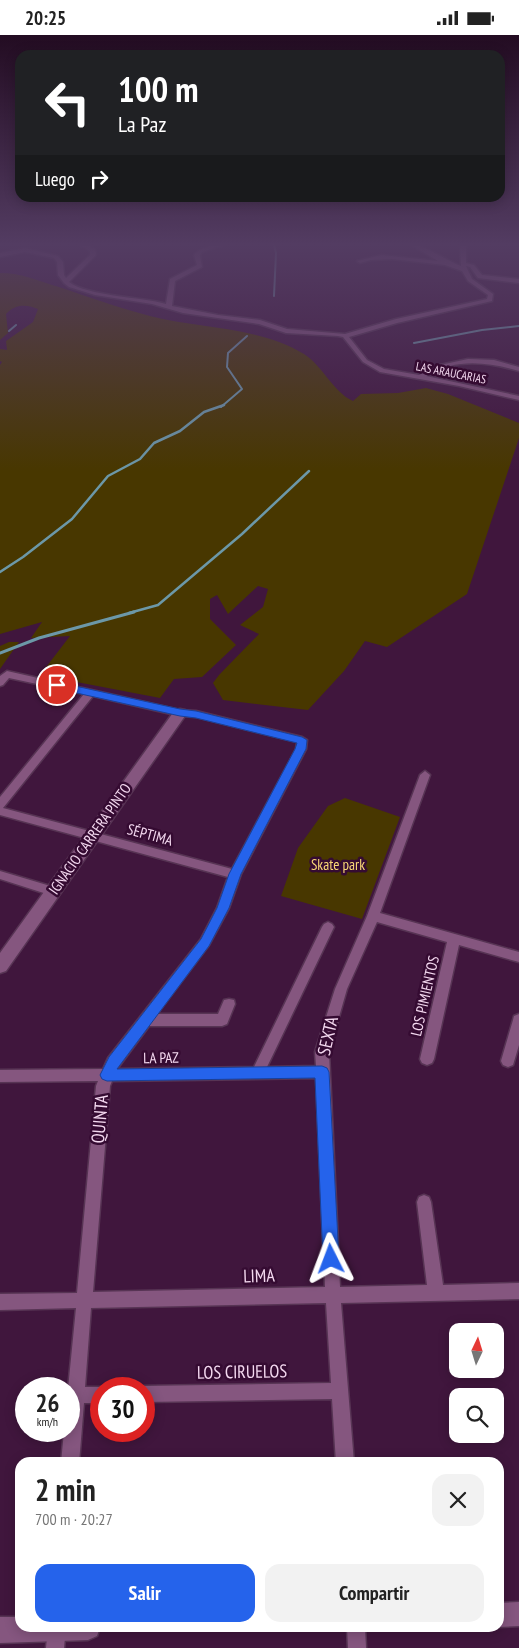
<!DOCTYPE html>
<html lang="es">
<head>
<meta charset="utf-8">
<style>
  body { margin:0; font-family:"PT Sans Narrow",sans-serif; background:#f2f2f2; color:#222; height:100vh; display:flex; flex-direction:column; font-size:19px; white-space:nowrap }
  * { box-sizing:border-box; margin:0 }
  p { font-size:16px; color:#767676 }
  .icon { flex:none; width:28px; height:28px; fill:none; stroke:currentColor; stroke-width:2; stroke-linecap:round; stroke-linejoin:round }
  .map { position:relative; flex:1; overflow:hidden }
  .drawer { position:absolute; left:15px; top:1422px; width:489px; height:175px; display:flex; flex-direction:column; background:#fff; border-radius:15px; box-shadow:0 2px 12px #0003 }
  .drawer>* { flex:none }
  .banner { position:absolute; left:15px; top:15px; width:490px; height:152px; border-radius:15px; box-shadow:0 2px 12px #0003; background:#202124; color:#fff; overflow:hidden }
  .needle { width:32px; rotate:4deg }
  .buttons { position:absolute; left:449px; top:1288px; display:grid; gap:10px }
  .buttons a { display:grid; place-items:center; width:55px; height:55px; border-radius:10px; background:#fff; box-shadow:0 2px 12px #0003; font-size:25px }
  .speed { position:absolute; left:15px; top:1342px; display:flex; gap:10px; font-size:25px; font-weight:700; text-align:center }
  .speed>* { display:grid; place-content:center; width:65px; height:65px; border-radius:50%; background:#fff; box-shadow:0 2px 12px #0003; line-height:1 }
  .speed small { font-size:12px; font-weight:400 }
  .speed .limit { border:8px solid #d22; background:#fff; color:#111 }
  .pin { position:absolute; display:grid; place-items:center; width:42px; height:42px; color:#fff; margin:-21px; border:2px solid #fff; border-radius:50%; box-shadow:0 1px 5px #0007 }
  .me { position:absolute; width:55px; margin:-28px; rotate:357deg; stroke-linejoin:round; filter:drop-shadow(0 0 4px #0008) }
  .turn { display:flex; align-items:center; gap:18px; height:105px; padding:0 20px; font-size:22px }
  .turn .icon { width:65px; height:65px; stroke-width:2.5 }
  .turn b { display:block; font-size:35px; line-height:42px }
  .then { display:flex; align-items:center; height:48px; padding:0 20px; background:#0003; gap:10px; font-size:19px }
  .round { display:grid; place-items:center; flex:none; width:52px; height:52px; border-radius:15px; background:#f2f2f2 }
  .overview { display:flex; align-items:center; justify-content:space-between; height:85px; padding:0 20px }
  h1 { font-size:30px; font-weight:700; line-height:38px }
  .cta { display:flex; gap:10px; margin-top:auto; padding:10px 20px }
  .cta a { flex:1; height:58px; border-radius:15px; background:#2563eb; color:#fff; font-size:20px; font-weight:700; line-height:58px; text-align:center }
  .cta a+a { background:#f2f2f2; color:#222 }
  .status { display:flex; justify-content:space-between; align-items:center; height:35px; padding:0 25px; background:#fff; direction:ltr }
  .status svg { height:14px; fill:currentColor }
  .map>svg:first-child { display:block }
  .green { fill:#483700 }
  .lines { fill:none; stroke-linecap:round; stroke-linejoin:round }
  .stream-far2 { stroke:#6c98a8; stroke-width:2 }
  .stream-far1 { stroke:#6c98a8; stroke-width:2.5 }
  .stream { stroke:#6c98a8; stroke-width:3 }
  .minor-casing { stroke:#573454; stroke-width:3 }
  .tertiary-casing { stroke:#573454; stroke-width:3 }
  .minor { fill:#85567f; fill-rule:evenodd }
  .tertiary { fill:#85567f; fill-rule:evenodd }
  .route { fill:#2563eb; stroke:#184099 }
  .labels { text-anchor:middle; stroke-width:5; stroke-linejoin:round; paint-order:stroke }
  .far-street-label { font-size:12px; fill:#f4d9f0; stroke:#350b32 }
  .street-label { font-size:15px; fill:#f4d9f0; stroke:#350b32 }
  .park-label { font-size:15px; fill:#fad976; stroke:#350b32 }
  .near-street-label { font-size:18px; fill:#f4d9f0; stroke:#350b32 }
</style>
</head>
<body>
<div class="status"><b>20:25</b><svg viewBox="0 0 49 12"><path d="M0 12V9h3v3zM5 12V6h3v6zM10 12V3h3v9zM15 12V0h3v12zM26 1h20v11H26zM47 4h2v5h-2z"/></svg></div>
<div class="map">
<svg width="519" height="1613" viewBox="0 0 519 1613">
  <rect width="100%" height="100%" fill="#40163d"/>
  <path class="green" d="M0,238C22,238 38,246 59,252C89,262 119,273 150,281C200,294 258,291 304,319C323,331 333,357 353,366L361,359L398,358L426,353L448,359L519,388V403L467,559L387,612L365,606L344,636L308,675L223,665L213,648L219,640L259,599L240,590L263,572L268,554L258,551L228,579L217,560L210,564V584L236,610L202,642L174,644L160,663L40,640L70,601L31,603L42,587L0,599V330L2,327L0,326V314L7,315L6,306L33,287L38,274C26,269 15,269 6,279L8,298L0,305Z
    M9,607H19L0,634V611Z
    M345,763L400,782L362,884L281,861L298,813L328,771Z"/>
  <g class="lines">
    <path class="stream-far2" d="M274,210L276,218L274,261
      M9,296L16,290
      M414,308L482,295L519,291
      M221,372L242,354L227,332L228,318L247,301"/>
    <path class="stream-far1" d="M0,537L23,522L72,484L108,441L140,424L154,408L180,396L204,377L224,370
      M129,578L158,570L242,499L309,436"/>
    <path class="stream" d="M0,618L39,603L134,577"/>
    <defs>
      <path id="minor" d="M80,210H87L95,214L96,220L69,247C87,261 142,262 166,269L170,244L197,230L194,220C200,212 213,210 224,210L202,217L200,220L202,232L175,246L172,271L218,280L260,285L287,294L345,299L396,284L487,264L488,260L468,246L462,236L445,230L392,224L371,225L360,228L357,226L381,220L438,226L411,210C424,209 447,226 461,231L460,210H466V228L474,230L482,240L519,244V248L478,243L470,232L466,231L472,244L493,259L492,266L397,288L349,302L367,325L384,334L419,340L440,330L468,324L494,325L519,332V336C487,327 456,323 426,341L519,361V365L459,351L380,337L363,327L343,302L338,301L286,298L259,289L183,278L152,269L95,260L69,252L64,248L58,240L57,227L54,223L25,217L0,222V218L25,213L58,221L63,227L64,240L66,243L90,220V216Z
        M7,636L180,675L196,676L302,702L307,705L306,714L241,839L229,873L209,910L157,979H218L224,965L229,964L234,965L235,969L227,989L222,991H149L117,1034L254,1032L322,892L324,889L328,887L332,889L334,892L267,1032L316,1031L315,1017L335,954L367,881L420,740L425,736L430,740L380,878L519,917V927L459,910L434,1024L432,1028L427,1030L422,1028L420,1024L447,907L377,887L347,954L329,1017L340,1252L427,1250L417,1167L419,1162L424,1160L429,1162L431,1167L443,1250L519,1248V1264L341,1268L354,1428H336L332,1364L144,1367V1354H138L144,1351L331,1348L326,1268L91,1273L85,1352H101L106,1354H101V1368H84L79,1428H61L64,1396H69L68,1354L76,1273L0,1275V1259L77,1258L96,1051L98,1046L0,1047V1035L103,1034L108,1023L201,904L217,873L228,842L0,780V762L84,659L9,643L3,650L0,651V641ZM93,661L180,681L196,682L297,707L296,714L232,834L3,773ZM316,1043L325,1252L93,1257L110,1051L112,1046Z
        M0,836L57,853L59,856L57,859L53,861L0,844Z
        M519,979V1010L513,1030L508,1032L503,1030L501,1026L513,985L514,981Z
        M48,1592H66L64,1613H46Z
        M347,1592H365L366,1613H348Z"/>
      <path id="tertiary" d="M180,674L185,675L187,678L185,681L6,936L0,938V918L175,675Z
        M519,1567V1591L499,1592V1568Z
        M0,1582H20V1592H100L97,1601L88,1605L0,1608Z"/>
    </defs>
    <use href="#minor" class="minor-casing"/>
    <use href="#tertiary" class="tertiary-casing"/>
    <use href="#minor" class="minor"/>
    <use href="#tertiary" class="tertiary"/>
  </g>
  <linearGradient id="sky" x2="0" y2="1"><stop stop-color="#230c22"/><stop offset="0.48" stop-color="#533c62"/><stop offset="1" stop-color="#533c62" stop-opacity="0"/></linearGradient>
  <rect width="519" height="436" fill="url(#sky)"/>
  <path class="route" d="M57,647L180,674L196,676L302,702L307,705L306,714L241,839L229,873L209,911L117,1034L322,1031L327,1033L329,1037L339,1224L337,1230L331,1232L326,1230L323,1224L315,1043L107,1046L102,1044L100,1040L109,1022L201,904L217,873L229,839L295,714L297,708L196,683L180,681L54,653L52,650Z"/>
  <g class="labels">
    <g class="far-street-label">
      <text transform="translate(451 338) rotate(11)" y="4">LAS ARAUCARIAS</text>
    </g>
    <g class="street-label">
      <text transform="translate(150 800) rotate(15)" y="5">SÉPTIMA</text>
      <text transform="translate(90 804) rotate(-55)" y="5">IGNACIO CARRERA PINTO</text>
      <text transform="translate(425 961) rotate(-77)" y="5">LOS PIMIENTOS</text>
      <text transform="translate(161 1023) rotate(-1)" y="5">LA PAZ</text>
    </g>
    <g class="park-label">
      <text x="338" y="835">Skate park</text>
    </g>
    <g class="near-street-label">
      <text transform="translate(328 1001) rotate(-77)" y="6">SEXTA</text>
      <text transform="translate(100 1084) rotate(-85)" y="6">QUINTA</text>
      <text transform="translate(259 1241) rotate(-2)" y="6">LIMA</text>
      <text transform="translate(242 1337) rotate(-1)" y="6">LOS CIRUELOS</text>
    </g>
  </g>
</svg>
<div class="buttons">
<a><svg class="needle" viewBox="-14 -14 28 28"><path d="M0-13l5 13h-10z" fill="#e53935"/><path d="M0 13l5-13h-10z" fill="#767676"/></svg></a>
<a><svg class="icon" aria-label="search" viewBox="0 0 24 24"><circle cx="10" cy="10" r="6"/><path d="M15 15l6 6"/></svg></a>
</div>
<div class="speed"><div>26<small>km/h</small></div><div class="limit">30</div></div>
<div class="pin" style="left:57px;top:650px;background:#d93025"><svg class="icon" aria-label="arrive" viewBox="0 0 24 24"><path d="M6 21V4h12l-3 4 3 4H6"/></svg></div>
<svg class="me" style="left:331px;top:1224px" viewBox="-20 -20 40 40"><path d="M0-17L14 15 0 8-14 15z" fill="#2563eb" stroke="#fff" stroke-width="4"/></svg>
<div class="banner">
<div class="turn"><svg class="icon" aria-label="left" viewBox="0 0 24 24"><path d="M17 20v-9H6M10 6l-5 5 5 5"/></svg><div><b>100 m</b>La Paz</div></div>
<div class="then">Luego<svg class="icon" aria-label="right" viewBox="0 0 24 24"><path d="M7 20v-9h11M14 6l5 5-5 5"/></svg></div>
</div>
<section class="drawer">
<div class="overview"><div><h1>2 min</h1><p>700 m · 20:27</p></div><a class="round"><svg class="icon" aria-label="close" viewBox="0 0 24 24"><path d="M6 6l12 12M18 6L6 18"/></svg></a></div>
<div class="cta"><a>Salir</a><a>Compartir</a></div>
</section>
</div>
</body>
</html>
